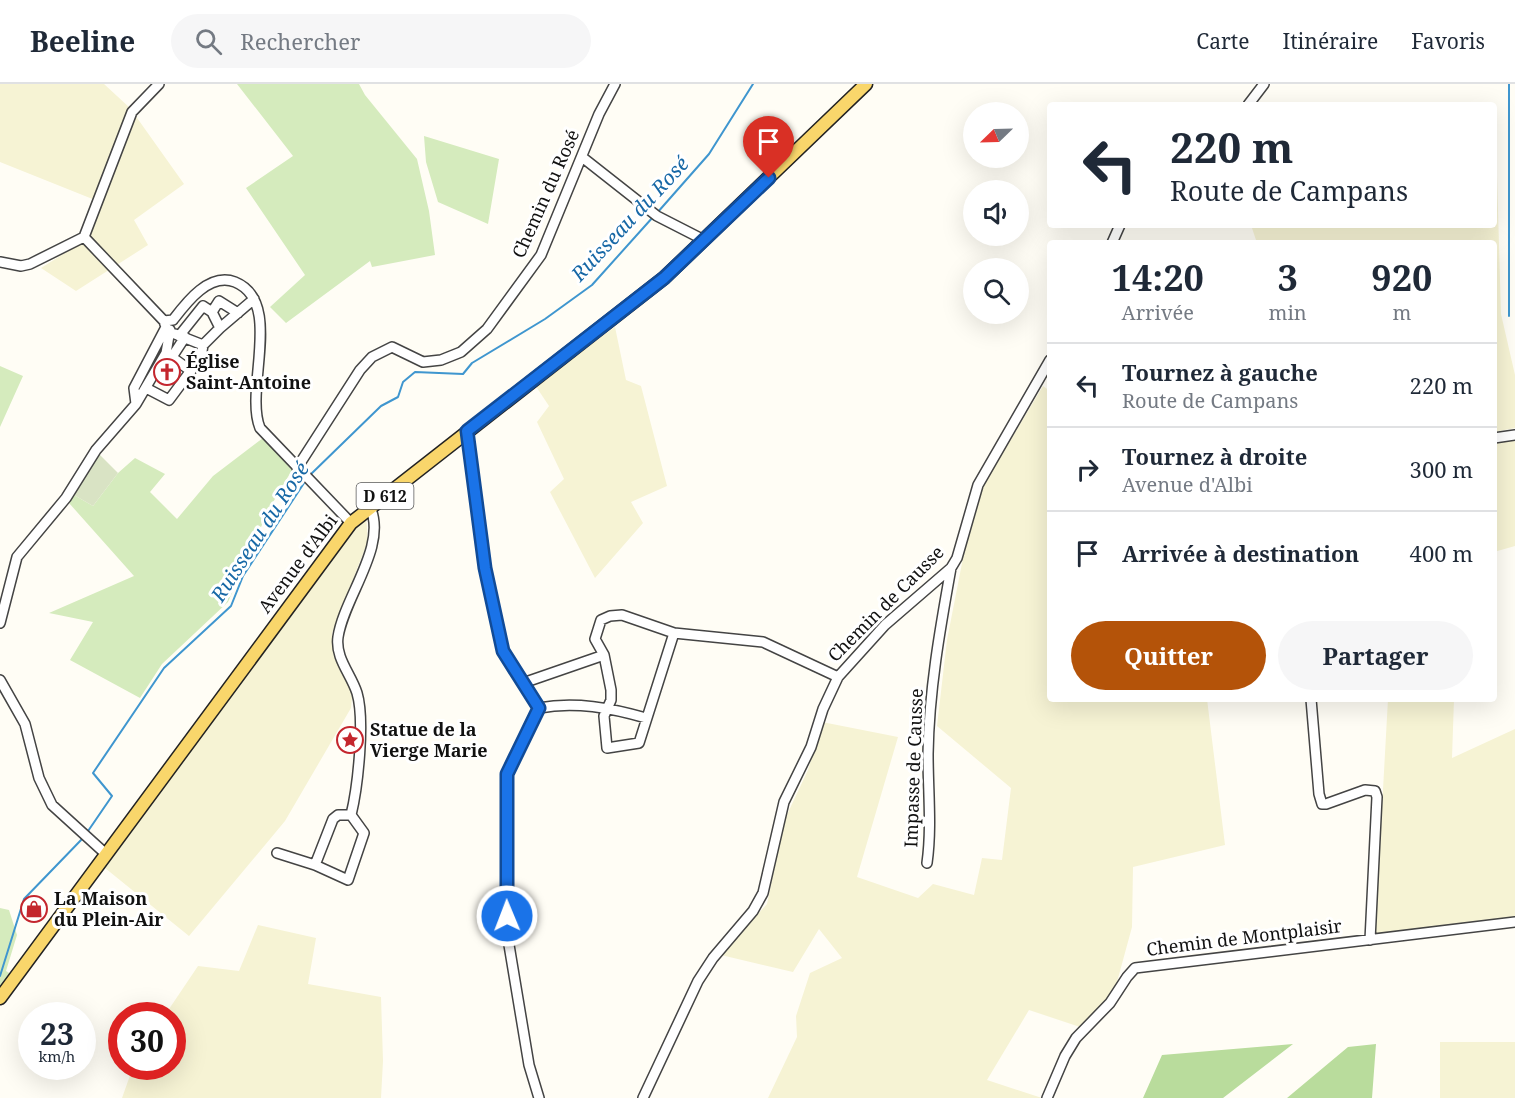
<!DOCTYPE html>
<html lang="fr">
<head>
<meta charset="utf-8">
<style>
  body { margin:0; font-family:"Noto Serif",serif; background:#f6f6f7; color:#1f2937; height:100vh; display:flex; flex-direction:column; font-size:22px; white-space:nowrap }
  * { box-sizing:border-box; margin:0 }
  p { font-size:20px; color:#747a83 }
  .icon { flex:none; width:33px; height:33px; fill:none; stroke:currentColor; stroke-width:2; stroke-linecap:round; stroke-linejoin:round }
  .map { position:relative; flex:1; overflow:hidden }
  .sheet { position:absolute; left:1047px; top:156px; width:450px; height:462px; display:flex; flex-direction:column; background:#fff; border-radius:6px; box-shadow:0 6px 24px #0002 }
  .sheet>* { flex:none }
  .hud { position:absolute; left:1047px; top:18px; width:450px; height:126px; border-radius:6px; box-shadow:0 6px 24px #0002; background:#fff; color:#1f2937; overflow:hidden }
  .needle { width:39px; rotate:247deg }
  .buttons { position:absolute; left:963px; top:18px; display:grid; gap:12px }
  .buttons a { display:grid; place-items:center; width:66px; height:66px; border-radius:50%; background:#fff; box-shadow:0 6px 24px #0002; font-size:30px }
  .speed { position:absolute; left:18px; top:918px; display:flex; gap:12px; font-size:30px; font-weight:700; text-align:center }
  .speed>* { display:grid; place-content:center; width:78px; height:78px; border-radius:50%; background:#fff; box-shadow:0 6px 24px #0002; line-height:1 }
  .speed small { font-size:15px; font-weight:400 }
  .speed .limit { border:9px solid #d22; background:#fff; color:#111 }
  .pin { position:absolute; display:grid; place-items:center; width:51px; height:51px; color:#fff; margin:-62px -26px; border-radius:50% 50% 50% 0; rotate:-45deg; box-shadow:0 0 6px #0007 }
  .pin .icon { rotate:45deg }
  .me { position:absolute; width:66px; margin:-33px; rotate:359deg; stroke-linejoin:round; filter:drop-shadow(0 0 4px #0008) }
  .turn { display:flex; align-items:center; gap:21px; height:126px; padding:0 24px; font-size:27px }
  .turn .icon { width:78px; height:78px; stroke-width:2.5 }
  .turn b { display:block; font-size:42px; line-height:51px }
  .eta { display:flex; justify-content:space-evenly; align-items:center; height:102px; text-align:center }
  .eta b { font-size:36px; font-weight:700; line-height:42px }
  .button { display:flex; gap:12px; margin-top:auto; padding:12px 24px }
  .button a { flex:1; height:69px; border-radius:36px; background:#b45309; color:#fff; font-size:24px; font-weight:700; line-height:69px; text-align:center }
  .button a+a { background:#f6f6f7; color:#1f2937 }
  ul { padding:0; list-style:none }
  li { display:flex; align-items:center; gap:18px; height:84px; padding:0 24px; border-top:2px solid #e0e1e3 }
  li div { flex:1 }
  li b { display:block; font-size:22px }
  li em { font-style:normal }
  header { display:flex; align-items:center; gap:36px; box-sizing:border-box; height:84px; padding:0 30px; background:#fff; border-bottom:2px solid #e0e1e3 }
  header strong { font-size:28px }
  nav { display:flex; gap:33px; margin-inline-start:auto; font-size:21px }
  .search { width:420px; height:54px; background:#f6f6f7; display:flex; align-items:center; gap:15px; box-sizing:border-box; padding:0 21px; border-radius:33px; color:#747a83; font-size:22px }
  .map>svg:first-child { display:block }
  .farmland { fill:#f6f3d4 }
  .green { fill:#d5ebbd }
  .forest { fill:#b9dc9c }
  .cemetery { fill:#d9e3c4 }
  .lines { fill:none; stroke-linecap:round; stroke-linejoin:round }
  .stream { stroke:#3f96cf; stroke-width:2 }
  .building { fill:#5a524d }
  .minor-casing { stroke:#444; stroke-width:12 }
  .major-casing { stroke:#222; stroke-width:15 }
  .minor { stroke:#fff; stroke-width:9 }
  .major { stroke:#f9d66b; stroke-width:12 }
  .route-casing { stroke:#114b97; stroke-width:15 }
  .route { stroke:#1a73e8; stroke-width:10 }
  .labels { text-anchor:middle; stroke-width:6; stroke-linejoin:round; paint-order:stroke }
  .shield { fill:#fff; stroke:#585858; stroke-width:1.5 }
  .shield-label { font-size:16px; font-weight:bold; fill:#111 }
  .street-label { font-size:18px; fill:#111; stroke:#fff }
  .poi-label { font-size:18px; font-weight:bold; fill:#111; stroke:#fff; text-anchor:start }
  .water-label { font-size:20px; font-style:italic; fill:#1768a6; stroke:#fff }
</style>
</head>
<body>
<header>
<strong>Beeline</strong>
<div class="search"><svg class="icon" aria-label="search" viewBox="0 0 24 24"><circle cx="10" cy="10" r="6"/><path d="M15 15l6 6"/></svg>Rechercher</div>
<nav><a>Carte</a><a>Itinéraire</a><a>Favoris</a></nav>
</header>
<div class="map">
<svg width="1515" height="1014" viewBox="0 0 1515 1014">
  <rect width="100%" height="100%" fill="#fffdf5"/>
  <path class="farmland" d="M0,0H104L130,24L184,100L134,136L148,161L76,207L41,184L76,162L95,116L0,78Z
    M1494,87L1497,91L1501,230L1515,291V344L1494,348V159H1257L1251,141H1494Z
    M615,243L626,296L641,302L667,402L631,418L643,439L595,494L550,408L564,395L537,338L549,322L535,301Z
    M1043,302L1050,307V615H1207L1225,761L1133,783L1132,843L1114,909L1080,943L1029,926L987,996L1042,1014H768L797,953L796,932L810,889L842,874L819,845L793,888L721,871L767,820L784,737L808,686L822,638L898,653L857,793L918,814L933,800L974,811L982,774L1002,776L1011,704L937,642L947,556L963,474L982,403Z
    M1515,354V462L1494,468V358Z
    M366,432L368,457L332,549L334,573L349,602L352,613L351,624L285,737L189,852L105,784L345,456Z
    M1388,615H1454L1452,674L1515,645V833L1375,851Z
    M258,841L316,854L308,900L381,913L383,977L381,1014H122L133,983L172,982V932L165,931L198,882L239,887Z
    M1440,958H1515V1014H1440Z"/>
  <path class="green" d="M237,0H359L365,11L417,75L429,127L435,171L372,183L370,177L286,239L270,223L305,191L246,104L293,72Z
    M424,52L499,75L488,140L438,118L426,78Z
    M0,282L23,292L0,343Z
    M263,354L292,386L269,425L228,518L162,580L140,614L70,576L93,538L49,529L134,492L69,419L74,411L93,422L118,389L135,374L165,390L150,408L177,435L213,392Z
    M0,824L9,826L17,851L6,887L14,892L0,906Z"/>
  <path class="forest" d="M1293,960L1223,1014H1143L1162,971Z
    M1376,960L1372,1014H1287L1348,963Z"/>
  <path class="cemetery" d="M98,369L118,389L93,422L74,411Z"/>
  <g class="lines">
    <path class="stream" d="M657,129L709,70L753,0
      M1509,232V0
      M309,392L381,322L398,313L403,298L415,288L463,290L472,279L545,235L592,201L653,133
      M86,750L112,712L93,689L164,584L231,522L243,492L306,396
      M0,892L24,815L83,754"/>
  </g>
  <path class="building" d="M169,280L177,285L175,290L178,291L175,296L172,294L168,300L159,294Z"/>
  <g class="lines">
    <defs>
      <path id="minor" d="M1248,21L1264,0
        M582,73L657,132L704,156
        M84,153L164,237L173,236C186,219 209,188 235,198C284,218 244,305 260,344L351,439
        M84,153L132,28L159,0
        M1112,159L1120,141
        M0,178L21,182L30,180L84,153
        M212,228L219,217L238,229
        M175,250L203,261
        M179,252L203,222L212,228L220,244
        M166,269L191,287
        M172,273L185,253
        M146,304L169,316L201,273L203,261L220,244L254,215
        M136,320L166,269L170,246
        M467,347L485,484L503,567L539,624L507,690L506,728L507,849L529,981L539,1014
        M1494,354L1515,351
        M297,384L360,286L372,273L392,263L423,278L441,276L461,268L487,245L541,171L599,30L615,0
        M0,539L17,473L66,414L96,366L136,320L134,304L166,243L164,237
        M674,549L639,659L607,664L604,632L611,616V606L604,571L595,555L601,536L610,532L622,531L674,549L763,558L838,593
        M0,596L25,640L39,694L52,721L107,771
        M523,599L604,571
        M1311,615L1319,710L1322,720H1326L1365,706L1375,707L1377,713L1370,856
        M539,624C575,617 611,624 646,634
        M351,731C358,702 365,636 357,609C351,590 335,574 338,553C344,513 388,462 370,423
        M277,769L315,781L348,796L364,749L351,731
        M927,779C932,743 928,707 928,670C929,607 940,545 951,484
        M315,781L333,735L338,731H351
        M643,1014L698,897L713,874L753,827L763,809L784,718L811,663L823,625L838,593L885,541L951,484L957,474L978,401L1050,276
        M1047,1014L1065,972L1076,954L1110,919L1127,893L1135,884L1515,838"/>
      <path id="major" d="M0,914L351,439L664,194L866,0"/>
    </defs>
    <use href="#minor" class="minor-casing"/>
    <use href="#major" class="major-casing"/>
    <use href="#minor" class="minor"/>
    <use href="#major" class="major"/>
  </g>
  <g class="lines">
    <defs>
      <path id="route" d="M507,832V690L539,624L503,567L485,484L467,347L664,194L769,94"/>
    </defs>
    <use href="#route" class="route-casing"/>
    <use href="#route" class="route"/>
  </g>
  <defs>
    <symbol id="church-ring" viewBox="-11 -11 22 22"><circle r="9.5" fill="#fff" stroke="#c4262e" stroke-width="1.5"/><path d="M-1.2-6h2.4v3.5h3.3v2.4h-3.3V6h-2.4V-.1h-3.3v-2.4h3.3Z" fill="#c4262e"/></symbol>
    <symbol id="sight-ring" viewBox="-11 -11 22 22"><circle r="9.5" fill="#fff" stroke="#c4262e" stroke-width="1.5"/><path d="M0-6L1.8-2.2L6-1.7L2.9 1.2L3.7 5.4L0 3.3L-3.7 5.4L-2.9 1.2L-6-1.7L-1.8-2.2Z" fill="#c4262e"/></symbol>
    <symbol id="shop-ring" viewBox="-11 -11 22 22"><circle r="9.5" fill="#fff" stroke="#c4262e" stroke-width="1.5"/><path d="M-5-2.5h2.3a2.7 3.5 0 0 1 5.4 0H5L5.5 6h-11ZM-1.5-2.5h3a1.5 2.3 0 0 0-3 0Z" fill="#c4262e"/></symbol>
  </defs>
  <g fill-rule="evenodd">
    <use href="#church-ring" x="152" y="273" width="30" height="30"/>
    <use href="#sight-ring" x="335" y="641" width="30" height="30"/>
    <use href="#shop-ring" x="19" y="810" width="30" height="30"/>
  </g>
  <g class="labels">
    <rect class="shield" x="356.5" y="399" width="57" height="26" rx="4.5"/>
    <g class="shield-label">
      <text x="385" y="418">D 612</text>
    </g>
    <g class="street-label">
      <text transform="translate(546 110) rotate(-66)" y="6">Chemin du Rosé</text>
      <text transform="translate(298 480) rotate(-53)" y="6">Avenue d'Albi</text>
      <text transform="translate(886 520) rotate(-45)" y="6">Chemin de Causse</text>
      <text transform="translate(914 684) rotate(-88)" y="6">Impasse de Causse</text>
      <text transform="translate(1244 854) rotate(-7)" y="6">Chemin de Montplaisir</text>
    </g>
    <g class="poi-label">
      <text x="186" y="284">Église<tspan x="186" dy="21">Saint-Antoine</tspan></text>
      <text x="370" y="652">Statue de la<tspan x="370" dy="21">Vierge Marie</tspan></text>
      <text x="54" y="821">La Maison<tspan x="54" dy="21">du Plein-Air</tspan></text>
    </g>
    <g class="water-label">
      <text transform="translate(630 135) rotate(-47)" y="7">Ruisseau du Rosé</text>
      <text transform="translate(260 448) rotate(-57)" y="7">Ruisseau du Rosé</text>
    </g>
  </g>
</svg>
<div class="buttons">
<a><svg class="needle" viewBox="-14 -14 28 28"><path d="M0-13l5 13h-10z" fill="#e53935"/><path d="M0 13l5-13h-10z" fill="#747a83"/></svg></a>
<a><svg class="icon" aria-label="sound" viewBox="0 0 24 24"><path d="M4 9h4l5-4v14l-5-4H4zM17 9q2 3 0 6"/></svg></a>
<a><svg class="icon" aria-label="search" viewBox="0 0 24 24"><circle cx="10" cy="10" r="6"/><path d="M15 15l6 6"/></svg></a>
</div>
<div class="speed"><div>23<small>km/h</small></div><div class="limit">30</div></div>
<div class="pin" style="left:769px;top:94px;background:#d93025"><svg class="icon" aria-label="arrive" viewBox="0 0 24 24"><path d="M6 21V4h12l-3 4 3 4H6"/></svg></div>
<svg class="me" style="left:507px;top:832px" viewBox="-20 -20 40 40"><circle r="17" fill="#1a73e8" stroke="#fff" stroke-width="3"/><path d="M0-11L8 9 0 5-8 9z" fill="#fff"/></svg>
<div class="hud">
<div class="turn"><svg class="icon" aria-label="left" viewBox="0 0 24 24"><path d="M17 20v-9H6M10 6l-5 5 5 5"/></svg><div><b>220 m</b>Route de Campans</div></div>
</div>
<section class="sheet">
<div class="eta">
<div><b>14:20</b><p>Arrivée</p></div>
<div><b>3</b><p>min</p></div>
<div><b>920</b><p>m</p></div>
</div>
<ul>
<li><svg class="icon" aria-label="left" viewBox="0 0 24 24"><path d="M17 20v-9H6M10 6l-5 5 5 5"/></svg><div><b>Tournez à gauche</b><p>Route de Campans</p></div><em>220 m</em></li>
<li><svg class="icon" aria-label="right" viewBox="0 0 24 24"><path d="M7 20v-9h11M14 6l5 5-5 5"/></svg><div><b>Tournez à droite</b><p>Avenue d'Albi</p></div><em>300 m</em></li>
<li><svg class="icon" aria-label="arrive" viewBox="0 0 24 24"><path d="M6 21V4h12l-3 4 3 4H6"/></svg><div><b>Arrivée à destination</b></div><em>400 m</em></li>
</ul>
<div class="button"><a>Quitter</a><a>Partager</a></div>
</section>
</div>
</body>
</html>
